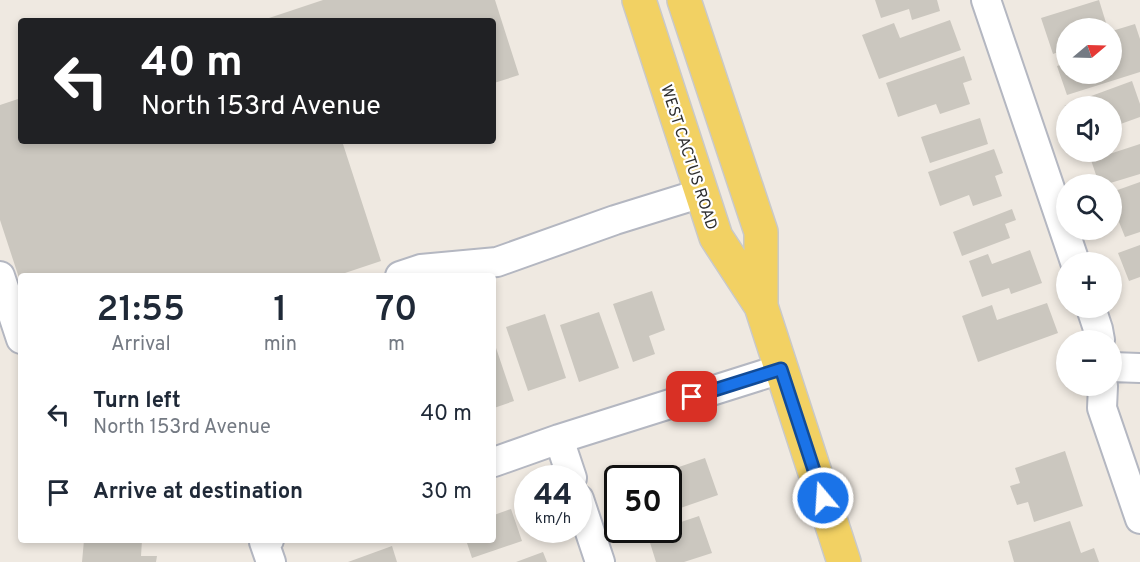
<!DOCTYPE html>
<html lang="en">
<head>
<meta charset="utf-8">
<style>
  body { margin:0; font-family:Overpass,sans-serif; background:#f6f6f7; color:#1f2937; height:100vh; display:flex; flex-direction:column; font-size:22px; white-space:nowrap }
  * { box-sizing:border-box; margin:0 }
  p { font-size:20px; color:#747a83 }
  .icon { flex:none; width:33px; height:33px; fill:none; stroke:currentColor; stroke-width:2; stroke-linecap:round; stroke-linejoin:round }
  .map { position:relative; flex:1; overflow:hidden }
  .details { position:absolute; left:18px; top:273px; width:478px; height:270px; display:flex; flex-direction:column; background:#fff; border-radius:6px; box-shadow:0 3px 9px #0003 }
  .details>* { flex:none }
  .hud { position:absolute; left:18px; top:18px; width:478px; height:126px; border-radius:6px; box-shadow:0 3px 9px #0003; background:#202124; color:#fff; overflow:hidden }
  .needle { width:39px; rotate:71deg }
  .tools { position:absolute; left:1056px; top:18px; display:grid; gap:12px }
  .tools a { display:grid; place-items:center; width:66px; height:66px; border-radius:50%; background:#fff; box-shadow:0 3px 9px #0003; font-size:30px }
  .speed { position:absolute; left:514px; top:465px; display:flex; gap:12px; font-size:30px; font-weight:700; text-align:center }
  .speed>* { display:grid; place-content:center; width:78px; height:78px; border-radius:50%; background:#fff; box-shadow:0 3px 9px #0003; line-height:1 }
  .speed small { font-size:15px; font-weight:400 }
  .speed .limit { border:3px solid #111; border-radius:9px; background:#fff; color:#111 }
  .pin { position:absolute; display:grid; place-items:center; width:51px; height:51px; color:#fff; margin:-26px; border-radius:12px; box-shadow:0 3px 9px #0006 }
  .me { position:absolute; width:66px; margin:-33px; rotate:342deg; stroke-linejoin:round; filter:drop-shadow(0 0 4px #0008) }
  .turn { display:flex; align-items:center; gap:21px; height:126px; padding:0 24px; font-size:27px }
  .turn .icon { width:78px; height:78px; stroke-width:2.5 }
  .turn b { display:block; font-size:42px; line-height:51px }
  .eta { display:flex; justify-content:space-evenly; align-items:center; height:102px; text-align:center }
  .eta b { font-size:36px; font-weight:600; line-height:42px }
  ul { padding:0; list-style:none }
  li { display:flex; align-items:center; gap:18px; height:78px; padding:0 24px }
  li div { flex:1 }
  li b { display:block; font-size:22px }
  li em { font-style:normal }
  .map>svg:first-child { display:block }
  .building { fill:#cbc7bf }
  .lines { fill:none; stroke-linecap:round; stroke-linejoin:round }
  .minor-casing { stroke:#b4b7c1; stroke-width:32 }
  .major-casing { stroke:#c9c9c9; stroke-width:36 }
  .minor { stroke:#fff; stroke-width:28 }
  .major { stroke:#f2d163; stroke-width:33 }
  .route-casing { stroke:#114b97; stroke-width:15 }
  .route { stroke:#1a73e8; stroke-width:10 }
  .labels { text-anchor:middle; stroke-width:4.5; stroke-linejoin:round; paint-order:stroke }
  .street-label { font-size:16px; fill:#2e2e2e; stroke:#fff }
</style>
</head>
<body>
<div class="map">
<svg width="1140" height="562" viewBox="0 0 1140 562">
  <rect width="100%" height="100%" fill="#efe9e1"/>
  <path class="building" d="M323,0H495L519,75L494,83V21H260Z
    M875,0H937L940,11L912,20L909,9L881,18Z
    M1099,0L1107,26L1099,28H1066V49L1053,54L1041,18Z
    M950,20L961,50L879,79L862,35L894,23L900,38Z
    M1135,24L1140,39V72L1067,95L1057,66L1066,63V74H1112V31Z
    M964,56L972,80L963,83L970,104L940,114L936,104L898,117L886,83Z
    M1132,81L1140,104V117L1115,126L1118,136L1112,138V106H1064Z
    M21,98V141H342L381,261L336,276H21V284L0,220V105Z
    M980,118L988,144L930,163L921,137Z
    M1140,144V174L1107,184H1099L1091,160Z
    M994,149L1003,173L995,176L1002,196L973,206L969,195L940,206L928,172Z
    M1140,182V232L1125,237L1117,217L1112,219V192Z
    M1012,209L1016,220L1005,224L1010,238L962,256L953,232Z
    M1140,245V277L1129,281L1118,253Z
    M1030,250L1042,283L1011,294L1009,288L982,297L969,261L988,254L992,264Z
    M652,291L665,330L649,336L655,354L633,362L613,304Z
    M1047,303L1058,333L978,362L962,316L992,305L997,320Z
    M599,312L619,368L579,382L560,325Z
    M545,314L566,378L528,391L506,327Z
    M494,342L514,401L494,408Z
    M1065,451L1083,506L1034,522L1028,502L1017,505L1010,486L1020,483L1015,468Z
    M705,458L718,495L669,512V478H647Z
    M511,509L522,541L472,558L466,540H494V515Z
    M699,516L712,553L684,562H656L647,533L658,530H669V526Z
    M1070,521L1081,553L1094,548L1099,562H1014L1008,541Z
    M84,540H142L141,556H157L156,562H82Z
    M392,546L397,562H348Z
    M543,552L547,562H516Z"/>
  <g class="lines">
    <defs>
      <path id="minor" d="M986,0L1075,262
        M0,276L21,339
        M400,276L421,269L497,262L615,220L702,193
        M1091,308L1098,329L1100,340
        M1112,367L1140,368
        M1103,386L1102,408L1140,519
        M559,439L572,478
        M494,462L559,439L781,369
        M579,499L600,562
        M269,540L264,542L271,562"/>
      <path id="major" d="M639,0L716,237L761,306L844,562
        M684,0L761,232V306"/>
    </defs>
    <use href="#minor" class="minor-casing"/>
    <use href="#major" class="major-casing"/>
    <use href="#minor" class="minor"/>
    <use href="#major" class="major"/>
  </g>
  <g class="lines">
    <defs>
      <path id="route" d="M692,397L781,369L823,498"/>
    </defs>
    <use href="#route" class="route-casing"/>
    <use href="#route" class="route"/>
  </g>
  <g class="labels">
    <g class="street-label">
      <text transform="translate(690 157) rotate(72)" y="6">WEST CACTUS ROAD</text>
    </g>
  </g>
</svg>
<div class="tools">
<a><svg class="needle" viewBox="-14 -14 28 28"><path d="M0-13l5 13h-10z" fill="#e53935"/><path d="M0 13l5-13h-10z" fill="#747a83"/></svg></a>
<a><svg class="icon" aria-label="sound" viewBox="0 0 24 24"><path d="M4 9h4l5-4v14l-5-4H4zM17 9q2 3 0 6"/></svg></a>
<a><svg class="icon" aria-label="search" viewBox="0 0 24 24"><circle cx="10" cy="10" r="6"/><path d="M15 15l6 6"/></svg></a>
<a>+</a>
<a>−</a>
</div>
<div class="speed"><div>44<small>km/h</small></div><div class="limit">50</div></div>
<div class="pin" style="left:692px;top:397px;background:#d93025"><svg class="icon" aria-label="arrive" viewBox="0 0 24 24"><path d="M6 21V4h12l-3 4 3 4H6"/></svg></div>
<svg class="me" style="left:823px;top:498px" viewBox="-20 -20 40 40"><circle r="17" fill="#1a73e8" stroke="#fff" stroke-width="3"/><path d="M0-11L8 9 0 5-8 9z" fill="#fff"/></svg>
<div class="hud">
<div class="turn"><svg class="icon" aria-label="left" viewBox="0 0 24 24"><path d="M17 20v-9H6M10 6l-5 5 5 5"/></svg><div><b>40 m</b>North 153rd Avenue</div></div>
</div>
<section class="details">
<div class="eta">
<div><b>21:55</b><p>Arrival</p></div>
<div><b>1</b><p>min</p></div>
<div><b>70</b><p>m</p></div>
</div>
<ul>
<li><svg class="icon" aria-label="left" viewBox="0 0 24 24"><path d="M17 20v-9H6M10 6l-5 5 5 5"/></svg><div><b>Turn left</b><p>North 153rd Avenue</p></div><em>40 m</em></li>
<li><svg class="icon" aria-label="arrive" viewBox="0 0 24 24"><path d="M6 21V4h12l-3 4 3 4H6"/></svg><div><b>Arrive at destination</b></div><em>30 m</em></li>
</ul>
</section>
</div>
</body>
</html>
